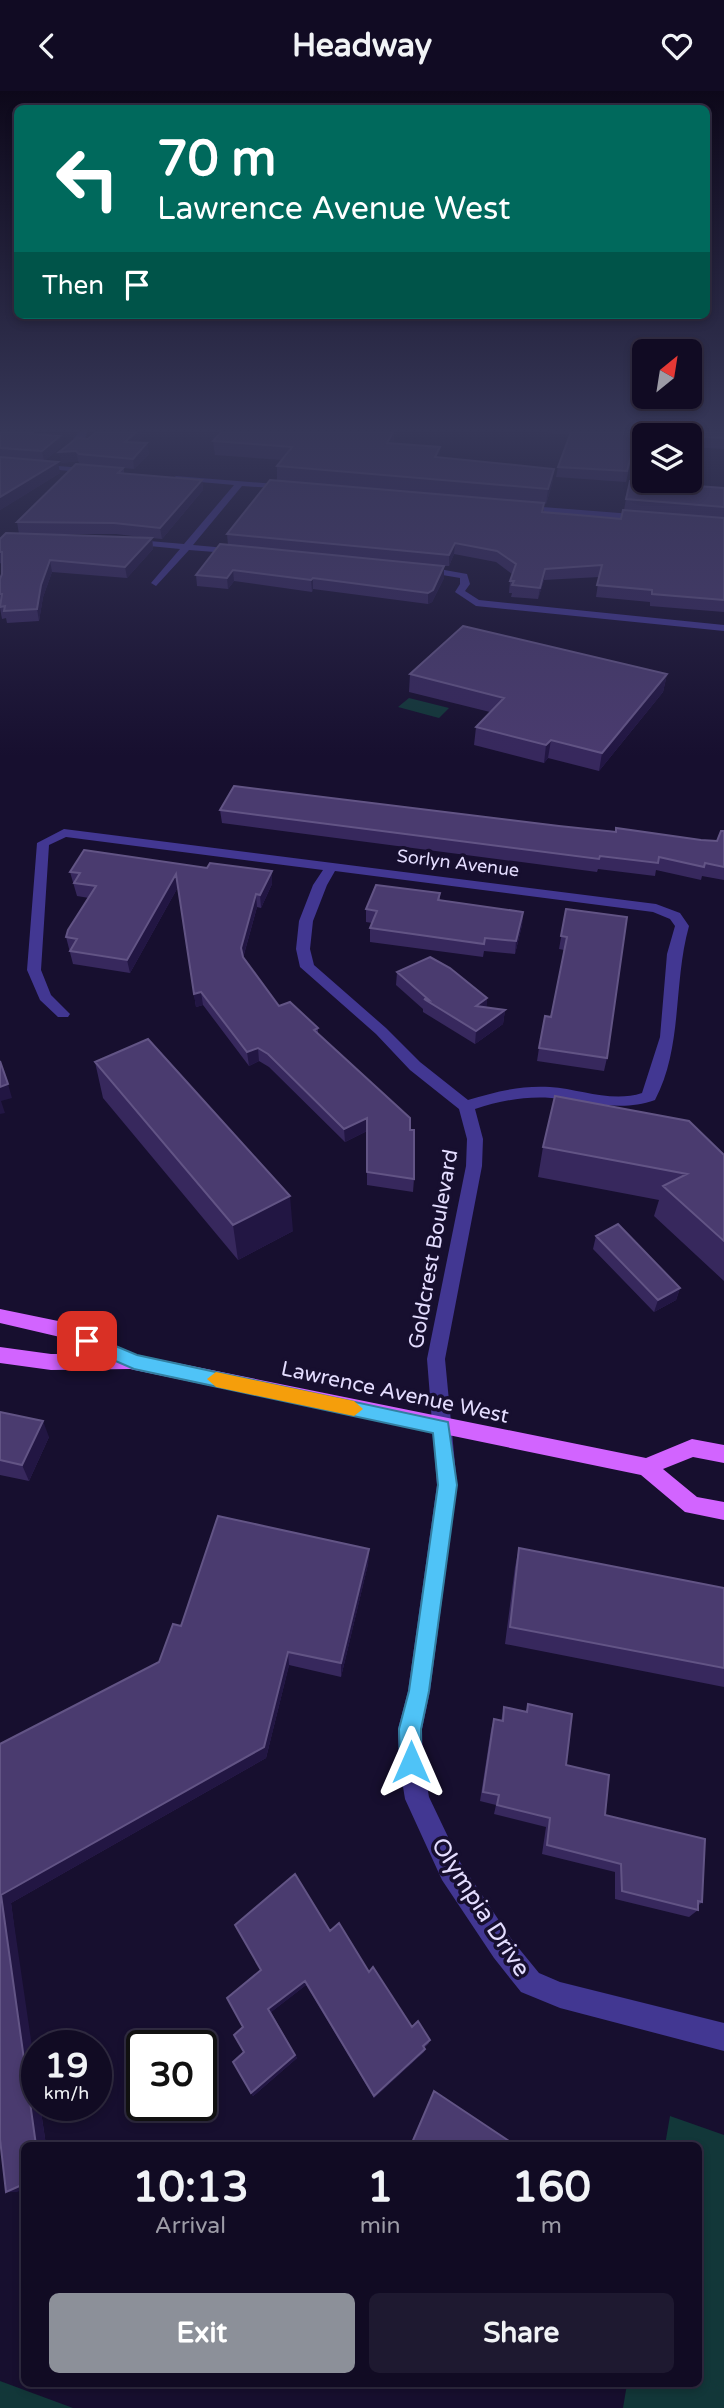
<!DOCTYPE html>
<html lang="en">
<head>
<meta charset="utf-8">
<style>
  body { margin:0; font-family:"Varela Round",sans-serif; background:#1e1930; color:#f1f3f6; height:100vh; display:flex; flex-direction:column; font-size:26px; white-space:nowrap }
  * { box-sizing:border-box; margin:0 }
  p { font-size:23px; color:#9c9ba6 }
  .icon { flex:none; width:38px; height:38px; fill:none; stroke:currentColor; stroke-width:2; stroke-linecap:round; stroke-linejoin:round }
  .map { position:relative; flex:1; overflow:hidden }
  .panel { position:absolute; left:21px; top:2051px; width:681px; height:245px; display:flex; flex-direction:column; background:#110b23; border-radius:10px; box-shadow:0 4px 10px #0003,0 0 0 2px #302b41 }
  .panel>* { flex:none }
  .banner { position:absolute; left:14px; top:14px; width:696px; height:214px; border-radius:10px; box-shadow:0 4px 10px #0003,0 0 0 2px #302b41; background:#00695c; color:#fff; overflow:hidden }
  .needle { width:46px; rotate:30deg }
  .buttons { position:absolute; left:632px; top:248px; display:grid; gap:14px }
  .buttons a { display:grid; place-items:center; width:70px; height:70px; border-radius:10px; background:#110b23; box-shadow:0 4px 10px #0003,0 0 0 2px #302b41; font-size:35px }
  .speed { position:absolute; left:21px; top:1939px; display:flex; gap:14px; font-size:35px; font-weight:700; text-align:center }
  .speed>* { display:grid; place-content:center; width:91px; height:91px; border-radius:50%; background:#110b23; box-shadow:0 4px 10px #0003,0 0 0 2px #302b41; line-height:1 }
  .speed small { font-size:18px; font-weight:400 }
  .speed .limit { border:4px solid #111; border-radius:10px; background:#fff; color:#111 }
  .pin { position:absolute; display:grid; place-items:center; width:60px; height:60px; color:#fff; margin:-30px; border-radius:14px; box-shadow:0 4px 10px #0006 }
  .me { position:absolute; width:77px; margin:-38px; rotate:0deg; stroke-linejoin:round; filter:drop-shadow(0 0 5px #0008) }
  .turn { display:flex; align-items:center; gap:24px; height:147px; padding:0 28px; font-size:32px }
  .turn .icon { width:91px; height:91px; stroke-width:2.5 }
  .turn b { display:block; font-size:49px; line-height:60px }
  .then { display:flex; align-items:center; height:66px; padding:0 28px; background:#0003; gap:14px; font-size:26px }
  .eta { display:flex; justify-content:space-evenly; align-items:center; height:119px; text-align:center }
  .eta b { font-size:42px; font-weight:700; line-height:49px }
  .primary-button { display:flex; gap:14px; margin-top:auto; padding:14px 28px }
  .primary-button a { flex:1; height:80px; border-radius:10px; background:#8c9099; color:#fff; font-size:28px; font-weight:700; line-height:80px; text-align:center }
  .primary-button a+a { background:#1e1930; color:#f1f3f6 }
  header { display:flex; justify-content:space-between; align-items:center; height:91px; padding:0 28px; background:#110b23; font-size:32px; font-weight:700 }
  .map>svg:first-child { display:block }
  .green { fill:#123739 }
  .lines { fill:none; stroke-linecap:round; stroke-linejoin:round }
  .minor { fill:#423792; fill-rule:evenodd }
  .major { fill:#d264ff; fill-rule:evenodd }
  .wall { fill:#37285d }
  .shaded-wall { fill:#221643 }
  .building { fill:#4a3b6f; stroke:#625485; stroke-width:2 }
  .route { fill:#4fc3f7; stroke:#337fa1; stroke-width:2 }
  .slow { fill:#f59e0b }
  .labels { text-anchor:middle; stroke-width:7; stroke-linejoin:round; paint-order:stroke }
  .far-street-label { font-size:18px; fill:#e4ddff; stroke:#170f2f }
  .street-label { font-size:21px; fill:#e4ddff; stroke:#170f2f }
  .near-street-label { font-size:24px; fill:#e4ddff; stroke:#170f2f }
</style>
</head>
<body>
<header><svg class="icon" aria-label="back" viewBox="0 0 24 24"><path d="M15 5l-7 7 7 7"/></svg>Headway<svg class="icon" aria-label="heart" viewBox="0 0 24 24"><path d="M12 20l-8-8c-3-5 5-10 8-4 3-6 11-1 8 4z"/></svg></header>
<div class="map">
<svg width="724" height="2317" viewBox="0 0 724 2317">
  <rect width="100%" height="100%" fill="#170f2f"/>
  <path class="green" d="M409,607L449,617L439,627L398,616Z
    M670,2025L724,2044V2317H623L627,2293L698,2292V2054H665Z
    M0,2290L73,2317H0Z"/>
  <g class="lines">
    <path class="minor" d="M79,341H87L85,348L66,364H60Z
      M0,370L94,378L98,380L94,382L0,374Z
      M175,385L289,394L293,396L289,398L242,395L193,454L237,458L240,463L189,459L156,495L151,492L180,458L129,453L126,448L184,453L234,394L178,389Z
      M517,414L645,424L649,427L645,430L520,419Z
      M422,475L467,483L470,493L465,500L479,509L724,534V540L476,515L455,501L460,493V487L419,480V476Z
      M64,738L656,813L680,822L689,835C673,892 683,956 655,1009C618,1022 588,1009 551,1007C525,1005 499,1010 475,1018L483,1048L482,1075L445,1268L457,1394L430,1600L422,1638L423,1671L429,1706L460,1771L512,1849L539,1882L560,1891L724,1932V1960L560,1917L521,1901L494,1867L442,1789L405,1708L399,1671L398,1638L408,1600L437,1394L427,1268L466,1075L467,1048L459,1018L410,979L376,943L300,876L296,858L299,830L313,794L323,779L66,746L49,754L41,879L51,904L70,923L68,926H58L40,909L27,879L37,752ZM335,780L653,821L670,828L675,835L667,863L660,946L642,1002C612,1012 580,998 550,996C522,994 495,1001 468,1009L420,971L386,937L314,874L310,858L313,830L327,794Z"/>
    <path class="major" d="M0,1218L63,1231L137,1264L646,1367L692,1348L724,1354V1372L693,1366L663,1378L697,1406L724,1411V1429L685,1421L641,1384L130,1278L51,1279L0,1272V1256L51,1263H98L60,1246L0,1232Z"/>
  </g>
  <path class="wall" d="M0,341H47L43,344L61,356L44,370L60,382L0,419Z
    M96,341H147L136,352H147L149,363L134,378L124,377V382L202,389L203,399L162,448L152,447L153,458L127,487L52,481L43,506L39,530L7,532L6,527L2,528L0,517V488L2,483V473L0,472V448L149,447L116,443H19L17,431L80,373L78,370L61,372Z
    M221,341H394V353L440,356L439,367L554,378L552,393L546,413L544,412V421L621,428L624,419L626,408L724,397V521L650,515V511L596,506L599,486L544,489L538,508L511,506L512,502H509L510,490L512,483L496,471L454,463L449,475H444V487L432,511L428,513L313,498L312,501L234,490L228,498L197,495L196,484L228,454L227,443L277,390V375L282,369L215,364L213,350Z
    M544,341H724V358L690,356V345H644V353L635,352L626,391L556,386L558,376L570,344Z
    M410,583H667L663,601L599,680L548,667L544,672L474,654L476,636L490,621L409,601Z
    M220,719L559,735L717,750L724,740V789L702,785L701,789L656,779L655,785L598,778L597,781L222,732Z
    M207,777L272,780V793L261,817L257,816L243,867L279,915L318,937V943L410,1039L414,1088L413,1101L367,1094V1040L345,1051L269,976L259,970L249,975L203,914L196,916L178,796L130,882L73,873L66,846L89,807L77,805L70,781Z
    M440,802V810L523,821L522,834L515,863L484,860L483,866L370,851V837L372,832L366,831V818Z
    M566,818L607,967L604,980L537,970L539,957L551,926L564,859L559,858Z
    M397,881L487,907L486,917L505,919L503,933L475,953L423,921V918L396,894Z
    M95,971L293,1140L238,1169L103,1007Z
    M543,1056L724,1064V1190L654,1125L659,1109L538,1086Z
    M596,1145L680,1197L676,1209L654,1221L593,1158Z
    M0,1321L49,1346L29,1390L0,1384Z
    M519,1457L724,1497V1596L505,1553L515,1476Z
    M369,1458L368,1473L341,1586L289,1574L266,1667L11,1812L37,2014H40L46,2054H24L17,2101L0,1653L159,1571L181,1535Z
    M528,1613L566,1674L605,1724L702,1811L698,1815V1819L689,1826L615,1808V1781L542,1763L546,1736L494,1723L496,1714L480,1710L491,1639L494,1628L501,1630L504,1616L526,1621Z
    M330,1840L369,1881L412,1936L429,1952L424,1957L425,1958L424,1961L374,2007L306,1894L271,1921L297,1967L253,2005L251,2002L244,1961L243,1936Z"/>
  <path class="shaded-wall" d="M33,341H47L32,353L30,343Z
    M136,341H147L126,361L125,351Z
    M393,341L394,354L387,352Z
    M60,345L61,356L44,370L42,360Z
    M147,352L149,363L134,378L133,368Z
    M440,356L439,370L435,366Z
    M76,360L78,370L61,372L59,361Z
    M58,371L60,382L0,419V406Z
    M554,378L552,393L546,413L548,398Z
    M202,389L203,399L162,448L160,437Z
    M152,447L153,458L127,487L125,476Z
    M455,452L454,463L449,475V464Z
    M50,469L52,481L43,506L39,530L37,518L41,494Z
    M444,475V487L432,511L428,513V502Z
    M545,478L544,489L538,508L540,497Z
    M233,479L234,490L228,498L227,487Z
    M313,487V498L312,501L311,489Z
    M667,583L663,601L599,680L602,662Z
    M551,649L548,667L544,672L546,654Z
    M272,780V793L261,817L260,804Z
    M176,783L178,796L130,882L127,869Z
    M256,803L257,816L242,870L241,857Z
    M523,821L522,834L515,863L516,850Z
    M201,901L203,914L196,916L194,903Z
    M487,907L486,921L476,915Z
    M505,919L503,933L475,953L476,940Z
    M258,957L259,970L249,975L247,961Z
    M8,993L12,1007L1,1010L5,1022L0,1023V996Z
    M367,1027V1040L345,1051L344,1038Z
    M290,1105L293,1140L238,1169L233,1134Z
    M680,1197L676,1209L654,1221L658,1209Z
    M43,1330L49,1346L29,1390L22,1374Z
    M369,1458L368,1473L341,1586V1572Z
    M288,1561L289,1574L266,1667L11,1812L37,1990V2014H40L46,2054H36L1,1804Z
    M305,1890L306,1894L270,1922L268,1918Z
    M425,1958L424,1961L374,2007V2005Z
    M295,1964L297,1967L253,2005L251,2002Z
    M24,2093V2098L17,2101H6Z"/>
  <path class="building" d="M0,341H33L30,343L60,345L42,360L0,357Z
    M96,341H136L125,351L147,352L133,368L79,363L76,360L59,361L77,347L88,348Z
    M221,341H393L387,352L440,356L435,366L554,378L548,398L277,375L292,356L213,350Z
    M571,341H724V347L637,342L627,380L558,376Z
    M0,366L58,371L0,406Z
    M76,373L123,377L118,382L202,389L160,437L114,432L17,431Z
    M270,389L544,412L542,421L589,425L621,428L623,419L724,427V509L652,503V499L597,494L602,474L545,478L540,497L512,494L514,490H510L516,473L497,460L455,452L449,464L227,443Z
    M630,390L724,397V416L626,408Z
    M6,442L152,447L125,476L50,469L41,494L37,518L4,520L5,515L0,516L2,503H0V488L2,483V461H0V448Z
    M220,453L444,475L433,499L428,502L313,487L311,489L233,479L227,487L196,484Z
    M463,535L667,583L602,662L551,649L546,654L476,636L504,607L410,583Z
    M234,695L559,735L616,741V737L701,749L717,750L721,740H724V776L705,772L704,776L659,766L658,772L600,765L599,768L220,719Z
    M84,759L207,777L210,772L272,780L260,804L256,803L241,857L243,866L279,915L290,911L318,937L314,939L410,1027V1039H414V1088L367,1081V1027L344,1038L268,963L258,957L247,961L201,901L194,903L176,783L127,869L70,860L77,848L66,846L68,839L96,795L74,792L80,782L70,781Z
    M376,794L440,802L438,809L523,821L516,850L485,847L484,853L370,837L377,820L366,818Z
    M566,818L627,826L607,967L539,957L545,925L551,926L567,846L561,845Z
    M430,866L450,877L487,907L476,915L505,919L476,940L424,908L429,909L397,881Z
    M148,948L290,1105L233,1134L95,971Z
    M0,970L8,993L0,996Z
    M555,1005L689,1030L724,1064V1150L663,1095L687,1083L543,1056Z
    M618,1133L680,1197L658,1209L596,1145Z
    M0,1321L43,1330L22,1374L0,1369Z
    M218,1425L369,1458L341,1572L288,1561L264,1656L1,1804L36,2054H24V2093L6,2101L0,2048V1653L159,1571L173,1533L181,1535Z
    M519,1457L724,1497V1577L510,1536Z
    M528,1613L572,1623L566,1674L609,1684L605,1724L705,1748L702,1811L698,1810V1819L622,1800L621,1773L547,1754L550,1727L497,1714L499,1704L483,1701L494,1628L503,1630L504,1616L527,1621Z
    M295,1783L330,1840L339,1832L369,1881L373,1876L375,1879L412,1936L418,1930L430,1949L423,1955L425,1958L374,2005L305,1890L268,1918L295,1964L251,2002L233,1971L244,1961L234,1944L243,1936L227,1907L261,1879L235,1834Z
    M434,2000L515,2054H411Z"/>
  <linearGradient id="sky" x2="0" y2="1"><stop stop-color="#0d081a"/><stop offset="0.51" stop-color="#363758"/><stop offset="1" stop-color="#363758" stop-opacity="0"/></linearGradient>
  <rect width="724" height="665" fill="url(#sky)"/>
  <path class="route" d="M87,1243L137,1264L448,1331L457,1394L429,1600L421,1638V1671L418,1679L411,1682L403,1679L400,1671L399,1638L409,1600L438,1394L433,1342L134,1278L81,1255L78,1250Z"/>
  <path class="slow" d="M216,1281L354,1310L363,1318L354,1325L216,1296L207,1288Z"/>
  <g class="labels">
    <g class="far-street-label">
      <text transform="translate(458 772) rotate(7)" y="6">Sorlyn Avenue</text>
    </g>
    <g class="street-label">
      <text transform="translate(433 1158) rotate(-80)" y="7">Goldcrest Boulevard</text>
      <text transform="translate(395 1301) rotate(12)" y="7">Lawrence Avenue West</text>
    </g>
    <g class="near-street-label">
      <text transform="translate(481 1816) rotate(57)" y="8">Olympia Drive</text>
    </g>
  </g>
</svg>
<div class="buttons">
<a><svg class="needle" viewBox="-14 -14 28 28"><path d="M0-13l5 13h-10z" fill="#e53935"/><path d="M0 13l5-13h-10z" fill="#9c9ba6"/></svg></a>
<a><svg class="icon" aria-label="layers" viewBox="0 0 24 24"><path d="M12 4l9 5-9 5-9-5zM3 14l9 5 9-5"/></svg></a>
</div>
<div class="speed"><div>19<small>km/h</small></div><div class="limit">30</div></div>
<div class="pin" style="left:87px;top:1250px;background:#d93025"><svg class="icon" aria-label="arrive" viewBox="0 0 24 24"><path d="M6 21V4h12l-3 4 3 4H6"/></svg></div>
<svg class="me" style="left:411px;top:1671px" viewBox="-20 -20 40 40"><path d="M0-17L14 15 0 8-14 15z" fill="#4fc3f7" stroke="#fff" stroke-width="4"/></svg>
<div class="banner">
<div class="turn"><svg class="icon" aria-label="left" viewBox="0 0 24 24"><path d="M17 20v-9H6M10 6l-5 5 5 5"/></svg><div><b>70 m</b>Lawrence Avenue West</div></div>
<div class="then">Then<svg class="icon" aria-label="arrive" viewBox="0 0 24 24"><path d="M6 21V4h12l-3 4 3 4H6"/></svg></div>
</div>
<section class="panel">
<div class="eta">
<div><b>10:13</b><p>Arrival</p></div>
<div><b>1</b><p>min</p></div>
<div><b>160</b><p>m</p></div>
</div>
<div class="primary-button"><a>Exit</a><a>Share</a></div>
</section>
</div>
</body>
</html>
